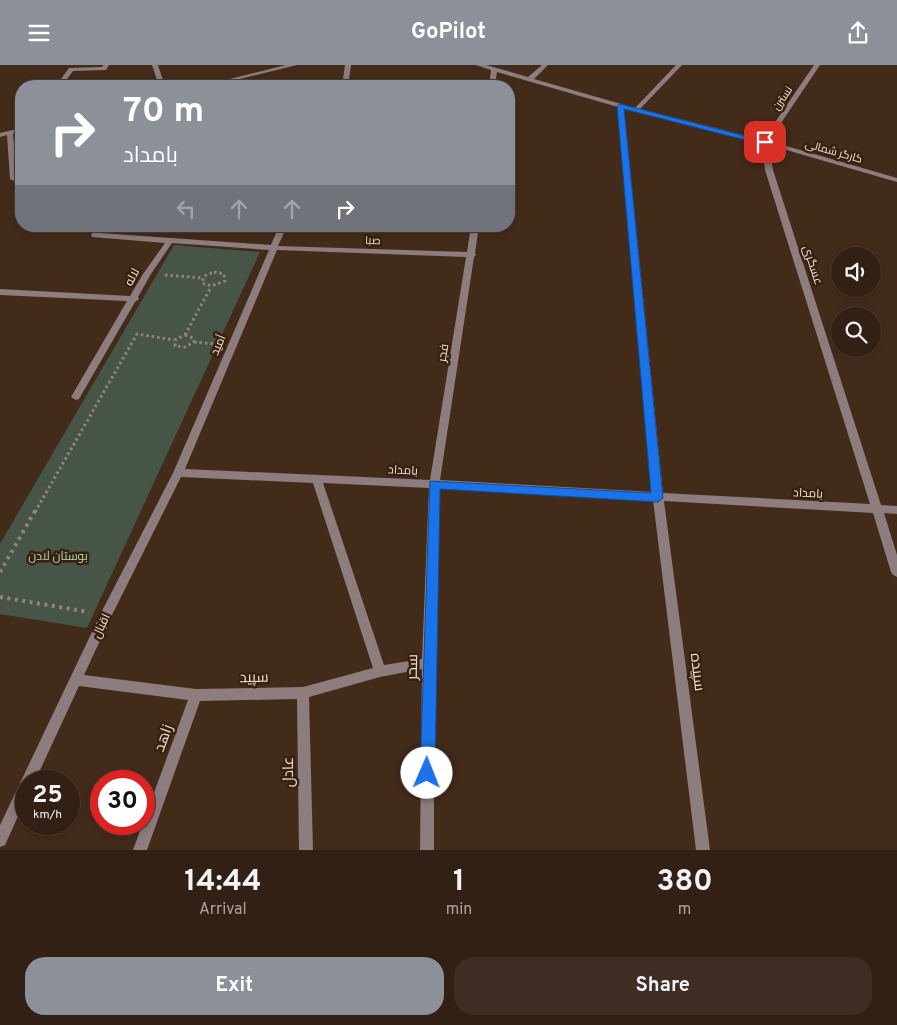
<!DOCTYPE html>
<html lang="en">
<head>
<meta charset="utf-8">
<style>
  body { margin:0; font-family:Overpass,Cairo,sans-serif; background:#3d2d22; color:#f1f3f6; height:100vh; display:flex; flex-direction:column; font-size:19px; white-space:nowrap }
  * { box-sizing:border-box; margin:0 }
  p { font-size:16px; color:#a8a3a0 }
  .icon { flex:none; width:28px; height:28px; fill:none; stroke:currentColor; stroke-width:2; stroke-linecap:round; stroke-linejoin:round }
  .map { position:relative; height:785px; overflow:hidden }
  .details { display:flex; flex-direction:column; background:#322014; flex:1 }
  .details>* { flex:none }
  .banner { position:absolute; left:15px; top:15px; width:500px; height:152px; border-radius:20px; box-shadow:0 2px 8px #0003,0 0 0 1px #4d3e34; background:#8c9099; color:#fff; overflow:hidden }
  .buttons { position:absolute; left:831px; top:182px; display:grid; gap:10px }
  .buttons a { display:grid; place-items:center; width:50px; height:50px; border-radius:50%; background:#322014; box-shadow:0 2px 8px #0003,0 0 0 1px #4d3e34; font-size:25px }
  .speed { position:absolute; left:15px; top:705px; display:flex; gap:10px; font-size:25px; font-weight:700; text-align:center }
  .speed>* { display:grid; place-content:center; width:65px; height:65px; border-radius:50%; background:#322014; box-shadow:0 2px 8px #0003,0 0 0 1px #4d3e34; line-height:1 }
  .speed small { font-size:12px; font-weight:400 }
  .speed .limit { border:8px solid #d22; background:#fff; color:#111 }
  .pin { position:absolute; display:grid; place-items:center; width:42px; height:42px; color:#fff; margin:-21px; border-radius:10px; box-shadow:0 2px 8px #0006 }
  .me { position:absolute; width:55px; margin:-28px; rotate:1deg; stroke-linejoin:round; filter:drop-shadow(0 0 4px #0008) }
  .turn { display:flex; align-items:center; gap:18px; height:105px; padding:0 25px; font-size:22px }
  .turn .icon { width:65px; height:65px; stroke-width:2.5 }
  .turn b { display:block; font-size:35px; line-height:42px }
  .lanes { display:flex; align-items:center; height:48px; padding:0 25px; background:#0003; justify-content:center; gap:25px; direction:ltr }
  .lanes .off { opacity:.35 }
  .eta { display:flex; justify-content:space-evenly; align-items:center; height:85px; text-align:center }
  .eta b { font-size:30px; font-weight:700; line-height:35px }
  .cta { display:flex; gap:10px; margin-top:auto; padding:10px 25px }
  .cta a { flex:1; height:58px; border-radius:20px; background:#8c9099; color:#fff; font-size:20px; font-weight:700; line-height:58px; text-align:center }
  .cta a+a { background:#3d2d22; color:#f1f3f6 }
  header { display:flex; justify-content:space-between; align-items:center; height:65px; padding:0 25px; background:#8c9099; color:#fff; font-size:22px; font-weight:700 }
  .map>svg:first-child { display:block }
  .green { fill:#475448 }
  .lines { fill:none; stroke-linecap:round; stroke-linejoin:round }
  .path-far1 { stroke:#968273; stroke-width:3; stroke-dasharray:2.5 3; stroke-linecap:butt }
  .path { stroke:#968273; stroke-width:4; stroke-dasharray:3 4.5; stroke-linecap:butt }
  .minor { fill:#8d7d7f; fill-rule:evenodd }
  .route { fill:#1a73e8; stroke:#114b97 }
  .labels { text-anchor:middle; stroke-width:5; stroke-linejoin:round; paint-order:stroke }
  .far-street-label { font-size:11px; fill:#f2e2d7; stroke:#382110 }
  .street-label { font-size:12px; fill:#f2e2d7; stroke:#382110 }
  .park-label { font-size:12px; fill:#b1dcb2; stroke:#382110 }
  .near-street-label { font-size:15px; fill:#f2e2d7; stroke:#382110 }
</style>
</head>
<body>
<header><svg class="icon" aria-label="menu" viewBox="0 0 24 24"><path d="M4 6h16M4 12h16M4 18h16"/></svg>GoPilot<svg class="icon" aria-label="share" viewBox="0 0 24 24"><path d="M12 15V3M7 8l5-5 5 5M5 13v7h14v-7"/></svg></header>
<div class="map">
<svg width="897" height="785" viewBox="0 0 897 785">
  <rect width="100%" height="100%" fill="#432b1a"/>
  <path class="green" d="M174,180L260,187L87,563L0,549V479Z"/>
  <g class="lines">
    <path class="path-far1" d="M214,207L224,209L225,216L211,221L202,218L204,211Z
      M165,210L202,213
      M185,270L211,222
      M185,270L193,273L194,277L185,282L175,281V275Z
      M194,277L215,279
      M35,447L137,269L174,275"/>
    <path class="path" d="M0,507L35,446
      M0,532L89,547"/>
    <path class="minor" d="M103,0H109L106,5L73,6L62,21H56L69,3L102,2Z
      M152,0H158L165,21H159Z
      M286,0H297L211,21H201Z
      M345,0H351L348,21H342Z
      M476,0H486L528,12L542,0H548L534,14L635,43L676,0H682L640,44L763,75L814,0H820L769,76L897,113V117L769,80L773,105L881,440L897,441V449L884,448L897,490V512L893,510L891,507L873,448L664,436L710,785H696L653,435L439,423L434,598V785H420L422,604L380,612L309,632L313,785H299L297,634L200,636L147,785H133L188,635L79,621L35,716H26V734L5,780L0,782V760L102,546L173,408L269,185L172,178L151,209L138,232L139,234L135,237L79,334L76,335L71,332L127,236L0,230V224L130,231L143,209L165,178L92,172L91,170L97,161H105L100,168L271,180L279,161H287L278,181L467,187L471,161H479L475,188L476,190L474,192L440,415L652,427L618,42L497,7L495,21H489L491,5ZM624,44L762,78L765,105L870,439L663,428ZM277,185L466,192L430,415L185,404ZM181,412L313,418L373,603L303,622L196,624L84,610L111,552ZM323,418L429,423L422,594L384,600Z
      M21,63V67L13,69L18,114L14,116L10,114L7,70L0,72V68Z"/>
  </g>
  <path class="route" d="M620,39L768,77L765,80L624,44L663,433L658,437L440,424L435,708L433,713L427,715L422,713L420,708L430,416L651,428L617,41Z"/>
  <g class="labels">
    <g class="far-street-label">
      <text transform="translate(782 33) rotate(-56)" y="4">نسترن</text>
      <text transform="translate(834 86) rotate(16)" y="4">کارگر شمالی</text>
      <text transform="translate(373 175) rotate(2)" y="4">صبا</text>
    </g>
    <g class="street-label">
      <text transform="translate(813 200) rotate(72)" y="4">عسگری</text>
      <text transform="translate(132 212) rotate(-62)" y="4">لاله</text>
      <text transform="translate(218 280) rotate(-67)" y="4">اُمید</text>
      <text transform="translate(443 288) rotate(-81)" y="4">فجر</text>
      <text transform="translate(403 405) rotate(3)" y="4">بامداد</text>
      <text transform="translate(808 428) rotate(3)" y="4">بامداد</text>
      <text transform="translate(101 561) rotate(-65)" y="4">اقبال</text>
    </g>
    <g class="park-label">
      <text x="58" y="495">بوستان لادن</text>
    </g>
    <g class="near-street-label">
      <text transform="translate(412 602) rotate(-89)" y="5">سحر</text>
      <text transform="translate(698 607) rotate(83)" y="5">سپیده</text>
      <text transform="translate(254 612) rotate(-1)" y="5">سپید</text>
      <text transform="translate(163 673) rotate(-70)" y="5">زاهد</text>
      <text transform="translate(288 707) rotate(-91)" y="5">عادل</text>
    </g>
  </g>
</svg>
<div class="buttons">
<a><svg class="icon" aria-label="sound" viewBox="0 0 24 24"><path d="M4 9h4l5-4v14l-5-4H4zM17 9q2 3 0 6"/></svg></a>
<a><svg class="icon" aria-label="search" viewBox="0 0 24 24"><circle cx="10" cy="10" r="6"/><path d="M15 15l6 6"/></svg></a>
</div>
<div class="speed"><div>25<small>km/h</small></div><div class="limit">30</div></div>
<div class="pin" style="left:765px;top:77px;background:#d93025"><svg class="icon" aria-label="arrive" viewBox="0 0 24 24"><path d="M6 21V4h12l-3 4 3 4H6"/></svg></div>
<svg class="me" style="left:427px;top:708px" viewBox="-20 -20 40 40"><circle r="19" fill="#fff"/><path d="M0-13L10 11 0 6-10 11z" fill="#1a73e8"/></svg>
<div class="banner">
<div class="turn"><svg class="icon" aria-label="right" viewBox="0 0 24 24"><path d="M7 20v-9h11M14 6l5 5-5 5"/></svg><div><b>70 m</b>بامداد</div></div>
<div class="lanes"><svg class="icon off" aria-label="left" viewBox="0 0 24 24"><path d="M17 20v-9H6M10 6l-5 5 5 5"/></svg><svg class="icon off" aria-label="ahead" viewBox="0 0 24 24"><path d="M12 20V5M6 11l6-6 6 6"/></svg><svg class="icon off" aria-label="ahead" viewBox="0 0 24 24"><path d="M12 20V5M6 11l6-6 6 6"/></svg><svg class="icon" aria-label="right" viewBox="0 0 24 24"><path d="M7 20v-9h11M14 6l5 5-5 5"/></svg></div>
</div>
</div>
<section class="details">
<div class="eta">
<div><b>14:44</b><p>Arrival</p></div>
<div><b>1</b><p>min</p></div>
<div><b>380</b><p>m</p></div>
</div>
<div class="cta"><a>Exit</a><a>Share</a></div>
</section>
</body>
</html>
